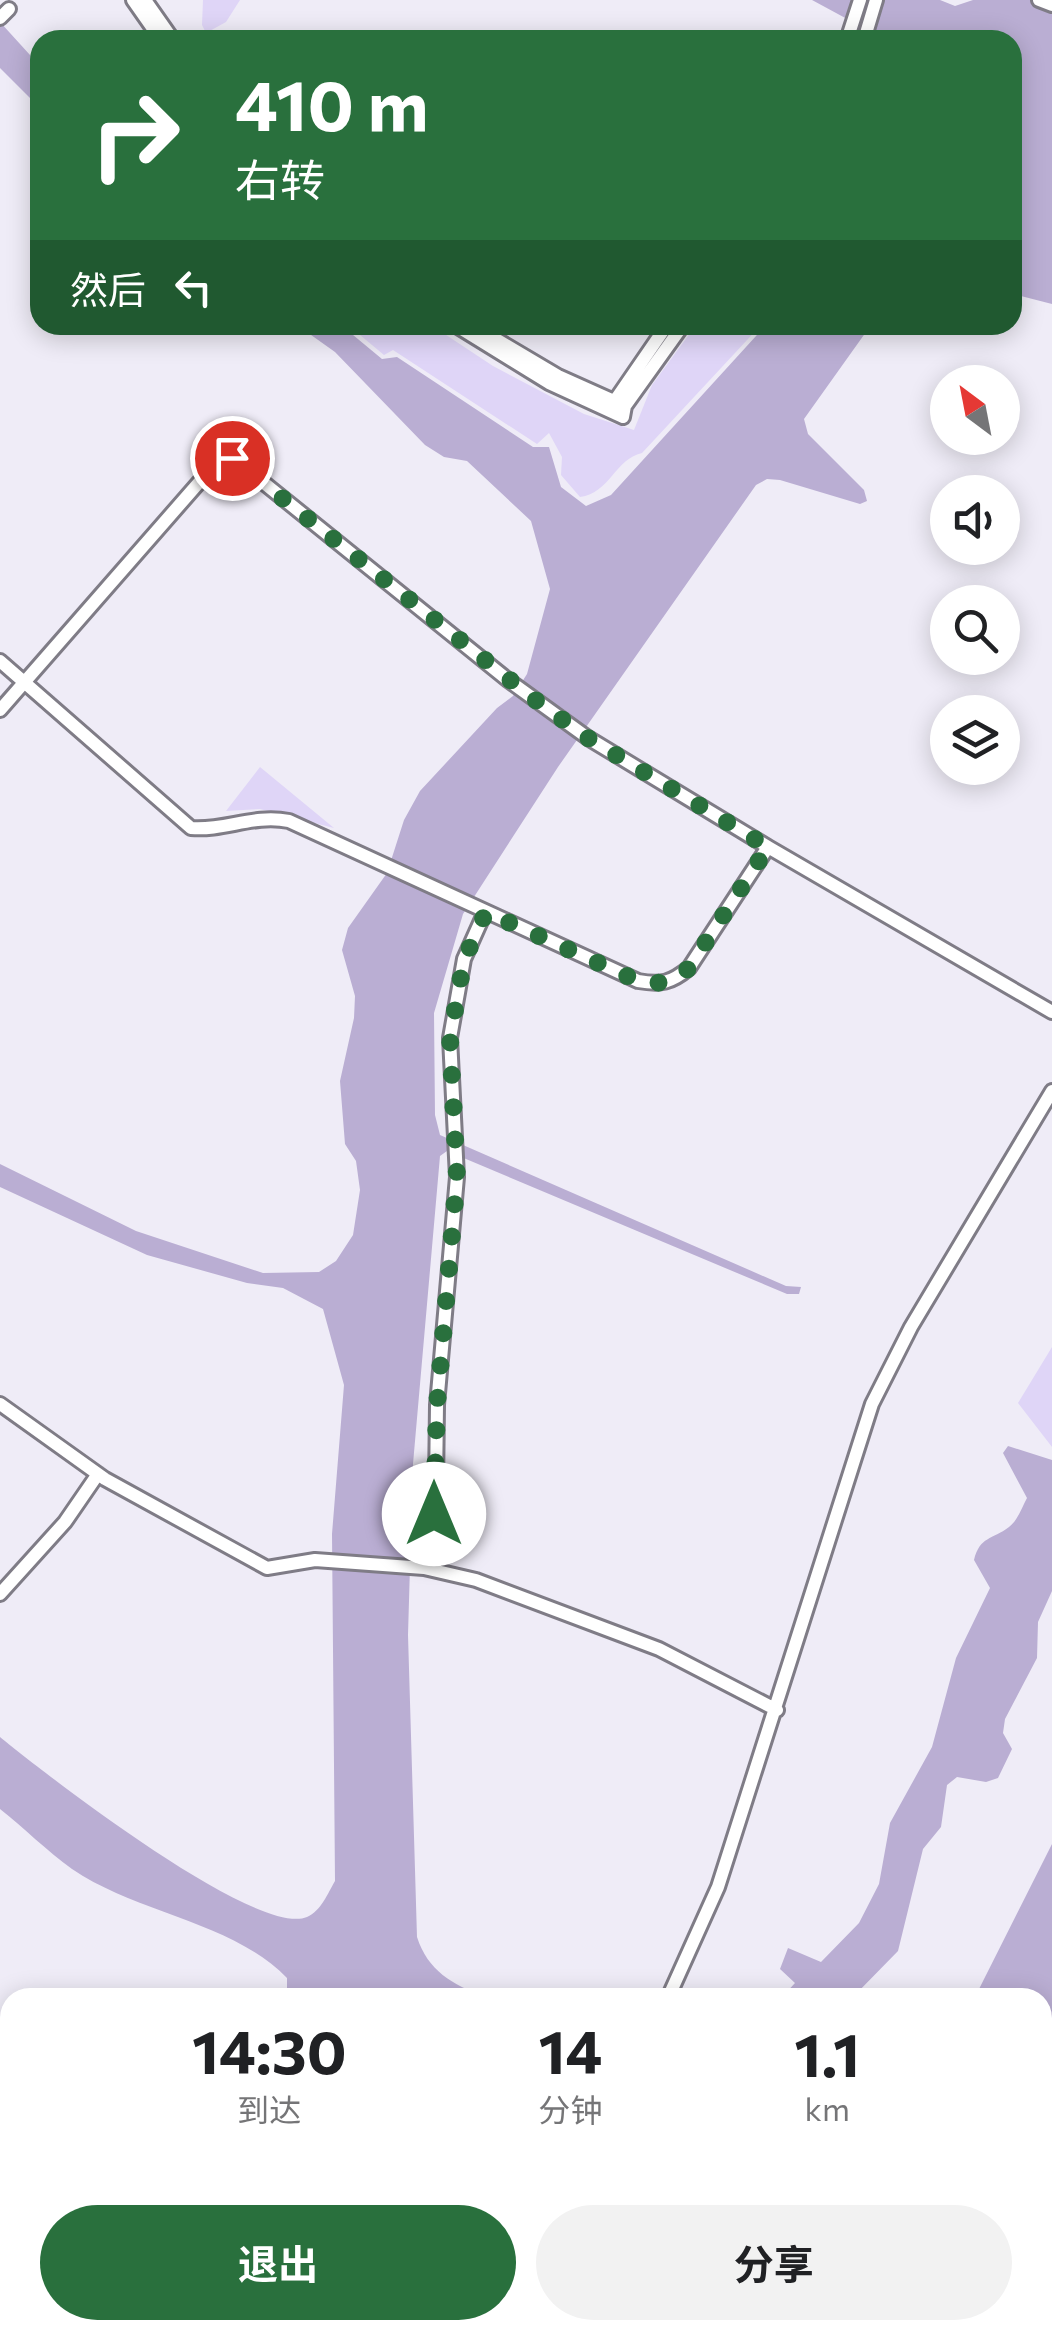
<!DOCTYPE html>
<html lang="zh">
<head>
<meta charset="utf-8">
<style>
  body { margin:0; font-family:Commissioner,"Noto Sans SC",sans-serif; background:#f2f2f2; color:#202124; height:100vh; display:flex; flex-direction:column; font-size:38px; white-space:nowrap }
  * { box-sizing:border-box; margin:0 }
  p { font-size:32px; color:#757577 }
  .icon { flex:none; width:55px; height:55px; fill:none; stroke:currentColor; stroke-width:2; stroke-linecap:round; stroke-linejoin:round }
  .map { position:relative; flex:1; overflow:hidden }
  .side { position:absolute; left:0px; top:1988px; width:1052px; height:352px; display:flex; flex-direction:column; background:#fff; border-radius:30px 30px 0 0; box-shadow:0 5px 25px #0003 }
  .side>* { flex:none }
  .top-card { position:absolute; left:30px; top:30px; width:992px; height:305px; border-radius:30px; box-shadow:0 5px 25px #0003; background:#29703d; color:#fff; overflow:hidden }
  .needle { width:65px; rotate:328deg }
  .tools { position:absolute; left:930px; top:365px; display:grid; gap:20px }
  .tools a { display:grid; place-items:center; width:90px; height:90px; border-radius:50%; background:#fff; box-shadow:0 5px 25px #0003; font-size:50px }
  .pin { position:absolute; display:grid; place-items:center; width:85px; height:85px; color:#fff; margin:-42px; border:5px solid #fff; border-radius:50%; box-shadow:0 2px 10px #0007 }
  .me { position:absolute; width:110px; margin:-55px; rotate:0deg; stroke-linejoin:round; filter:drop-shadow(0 0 8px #0008) }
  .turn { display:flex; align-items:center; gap:35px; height:210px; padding:0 40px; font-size:45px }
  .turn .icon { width:130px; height:130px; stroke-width:2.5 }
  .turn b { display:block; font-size:70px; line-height:85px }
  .then { display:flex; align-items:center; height:95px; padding:0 40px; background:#0003; gap:20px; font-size:38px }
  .eta { display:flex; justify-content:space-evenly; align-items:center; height:170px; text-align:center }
  .eta b { font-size:60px; font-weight:700; line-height:70px }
  .primary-button { display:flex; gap:20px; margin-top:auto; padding:20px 40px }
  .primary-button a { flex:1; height:115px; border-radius:60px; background:#29703d; color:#fff; font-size:40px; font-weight:700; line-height:115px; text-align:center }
  .primary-button a+a { background:#f2f2f2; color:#202124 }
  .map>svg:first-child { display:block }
  .green { fill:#dfd5f7 }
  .water { fill:#baaed3 }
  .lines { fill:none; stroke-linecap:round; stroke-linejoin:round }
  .minor-casing { stroke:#7f7c86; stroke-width:18 }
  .minor { stroke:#fff; stroke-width:12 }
  .route { stroke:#29703d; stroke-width:18; stroke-dasharray:0 32.4 }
</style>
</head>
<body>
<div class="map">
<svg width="1052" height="2338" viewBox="0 0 1052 2338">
  <rect width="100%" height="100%" fill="#efecf7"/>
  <path class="green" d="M203,0H240L226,22L206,33L202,25Z
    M348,325H431L493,366L584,414L634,430L652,385L696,325H761L642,453C615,459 610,493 580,497L561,475L562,457L549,433L537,444L393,350L384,355Z
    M260,767L334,828L260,809L226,811Z
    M1052,1347V1447L1018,1403Z"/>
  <path class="water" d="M812,0H940L955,6L973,0H1052V304L1013,294L1012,40H886Z
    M0,22L40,66V115L32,100L0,68Z
    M297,325H341L382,359L397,357L533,447H549L561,487L586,506L611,495L766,325H871L804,419L808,434L864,490L867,501L860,504L780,480L767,479L756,485L558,767L463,914L434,1013L435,1115L440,1135L786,1286L801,1287L799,1294H787L447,1151L440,1156L413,1464L408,1635L417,1937C428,1971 452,1984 485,1997H287V1978C231,1921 138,1914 72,1869C47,1851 24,1828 0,1809V1737C44,1773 256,1938 307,1917C321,1911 328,1893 335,1881L332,1534L344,1385L323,1309L283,1288L247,1283L147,1255L0,1187V1164L136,1231L263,1273L319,1272L336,1261L353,1235L360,1190L356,1161L345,1144L340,1081L354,1018L355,996L342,950L348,928L387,873L404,820L420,791L497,708L513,696L527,674L550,589L531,521L467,461L444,457L425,445L335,352Z
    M1008,1446L1052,1460V1591L1038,1622L1037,1658L1005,1719L1003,1733L1012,1749L998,1778L986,1782L957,1777L947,1785L941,1827L923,1849L898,1951L853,1997H782L795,1983L780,1969L788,1948L821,1962L859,1923L879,1884L890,1823L932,1747L956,1658L990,1588L974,1560C980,1536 992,1540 1009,1527C1018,1520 1022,1507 1027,1498L1003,1453Z
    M1052,1844V2058L1043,2053L1042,1998L975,1997Z
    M1052,2156V2329L1022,2338H916L915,2330H1042L1043,2159Z
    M10,2293V2330H153L138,2338H0V2297Z"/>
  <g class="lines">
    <defs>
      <path id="minor" d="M133,0L161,40
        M145,0L173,40
        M1039,0L1052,5
        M0,18L9,9
        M847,40L860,0
        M864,40L876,0
        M455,325L549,383L623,417L625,406L683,325
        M472,325L558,376L625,406
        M612,405L667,325
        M0,661L191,828C225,831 253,814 289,821L638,981C661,985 671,983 689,968L768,847L1052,1012
        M0,710L216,463L233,458L508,680L588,738L768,847
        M0,1404L105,1479L267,1568L315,1560L424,1568L476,1580L659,1649L777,1710
        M435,1570L437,1405L457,1177L450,1038L464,959L485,912
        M0,1594L65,1522L98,1474
        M668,1998L718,1887L872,1404L911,1327L1052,1091
        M0,2141L10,2136
        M418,2338L426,2330"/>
    </defs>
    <use href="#minor" class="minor-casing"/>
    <use href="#minor" class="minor"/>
  </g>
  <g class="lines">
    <path class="route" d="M232,458L534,699L588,738L768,847L689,968C671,983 661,985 638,981L486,912L464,960L450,1038L457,1177L437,1405L434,1514"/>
  </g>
</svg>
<div class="tools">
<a><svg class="needle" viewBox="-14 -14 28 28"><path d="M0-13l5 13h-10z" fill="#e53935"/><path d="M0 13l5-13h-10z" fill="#757577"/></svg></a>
<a><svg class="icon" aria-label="sound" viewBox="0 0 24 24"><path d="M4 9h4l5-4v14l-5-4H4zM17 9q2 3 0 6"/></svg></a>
<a><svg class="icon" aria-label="search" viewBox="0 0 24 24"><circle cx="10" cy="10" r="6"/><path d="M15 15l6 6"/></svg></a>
<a><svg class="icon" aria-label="layers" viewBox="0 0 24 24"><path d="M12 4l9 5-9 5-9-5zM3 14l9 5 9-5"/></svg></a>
</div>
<div class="pin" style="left:232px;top:458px;background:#d93025"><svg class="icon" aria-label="arrive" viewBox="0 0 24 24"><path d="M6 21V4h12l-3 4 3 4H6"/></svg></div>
<svg class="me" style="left:434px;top:1514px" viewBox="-20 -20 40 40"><circle r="19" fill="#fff"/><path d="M0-13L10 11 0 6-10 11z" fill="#29703d"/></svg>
<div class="top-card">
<div class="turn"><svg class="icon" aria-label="right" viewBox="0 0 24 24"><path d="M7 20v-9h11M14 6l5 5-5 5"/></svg><div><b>410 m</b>右转</div></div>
<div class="then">然后<svg class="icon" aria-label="left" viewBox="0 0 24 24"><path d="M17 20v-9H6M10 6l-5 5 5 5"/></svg></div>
</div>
<section class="side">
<div class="eta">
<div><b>14:30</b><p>到达</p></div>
<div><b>14</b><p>分钟</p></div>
<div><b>1.1</b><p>km</p></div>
</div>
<div class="primary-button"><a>退出</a><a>分享</a></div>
</section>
</div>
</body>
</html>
